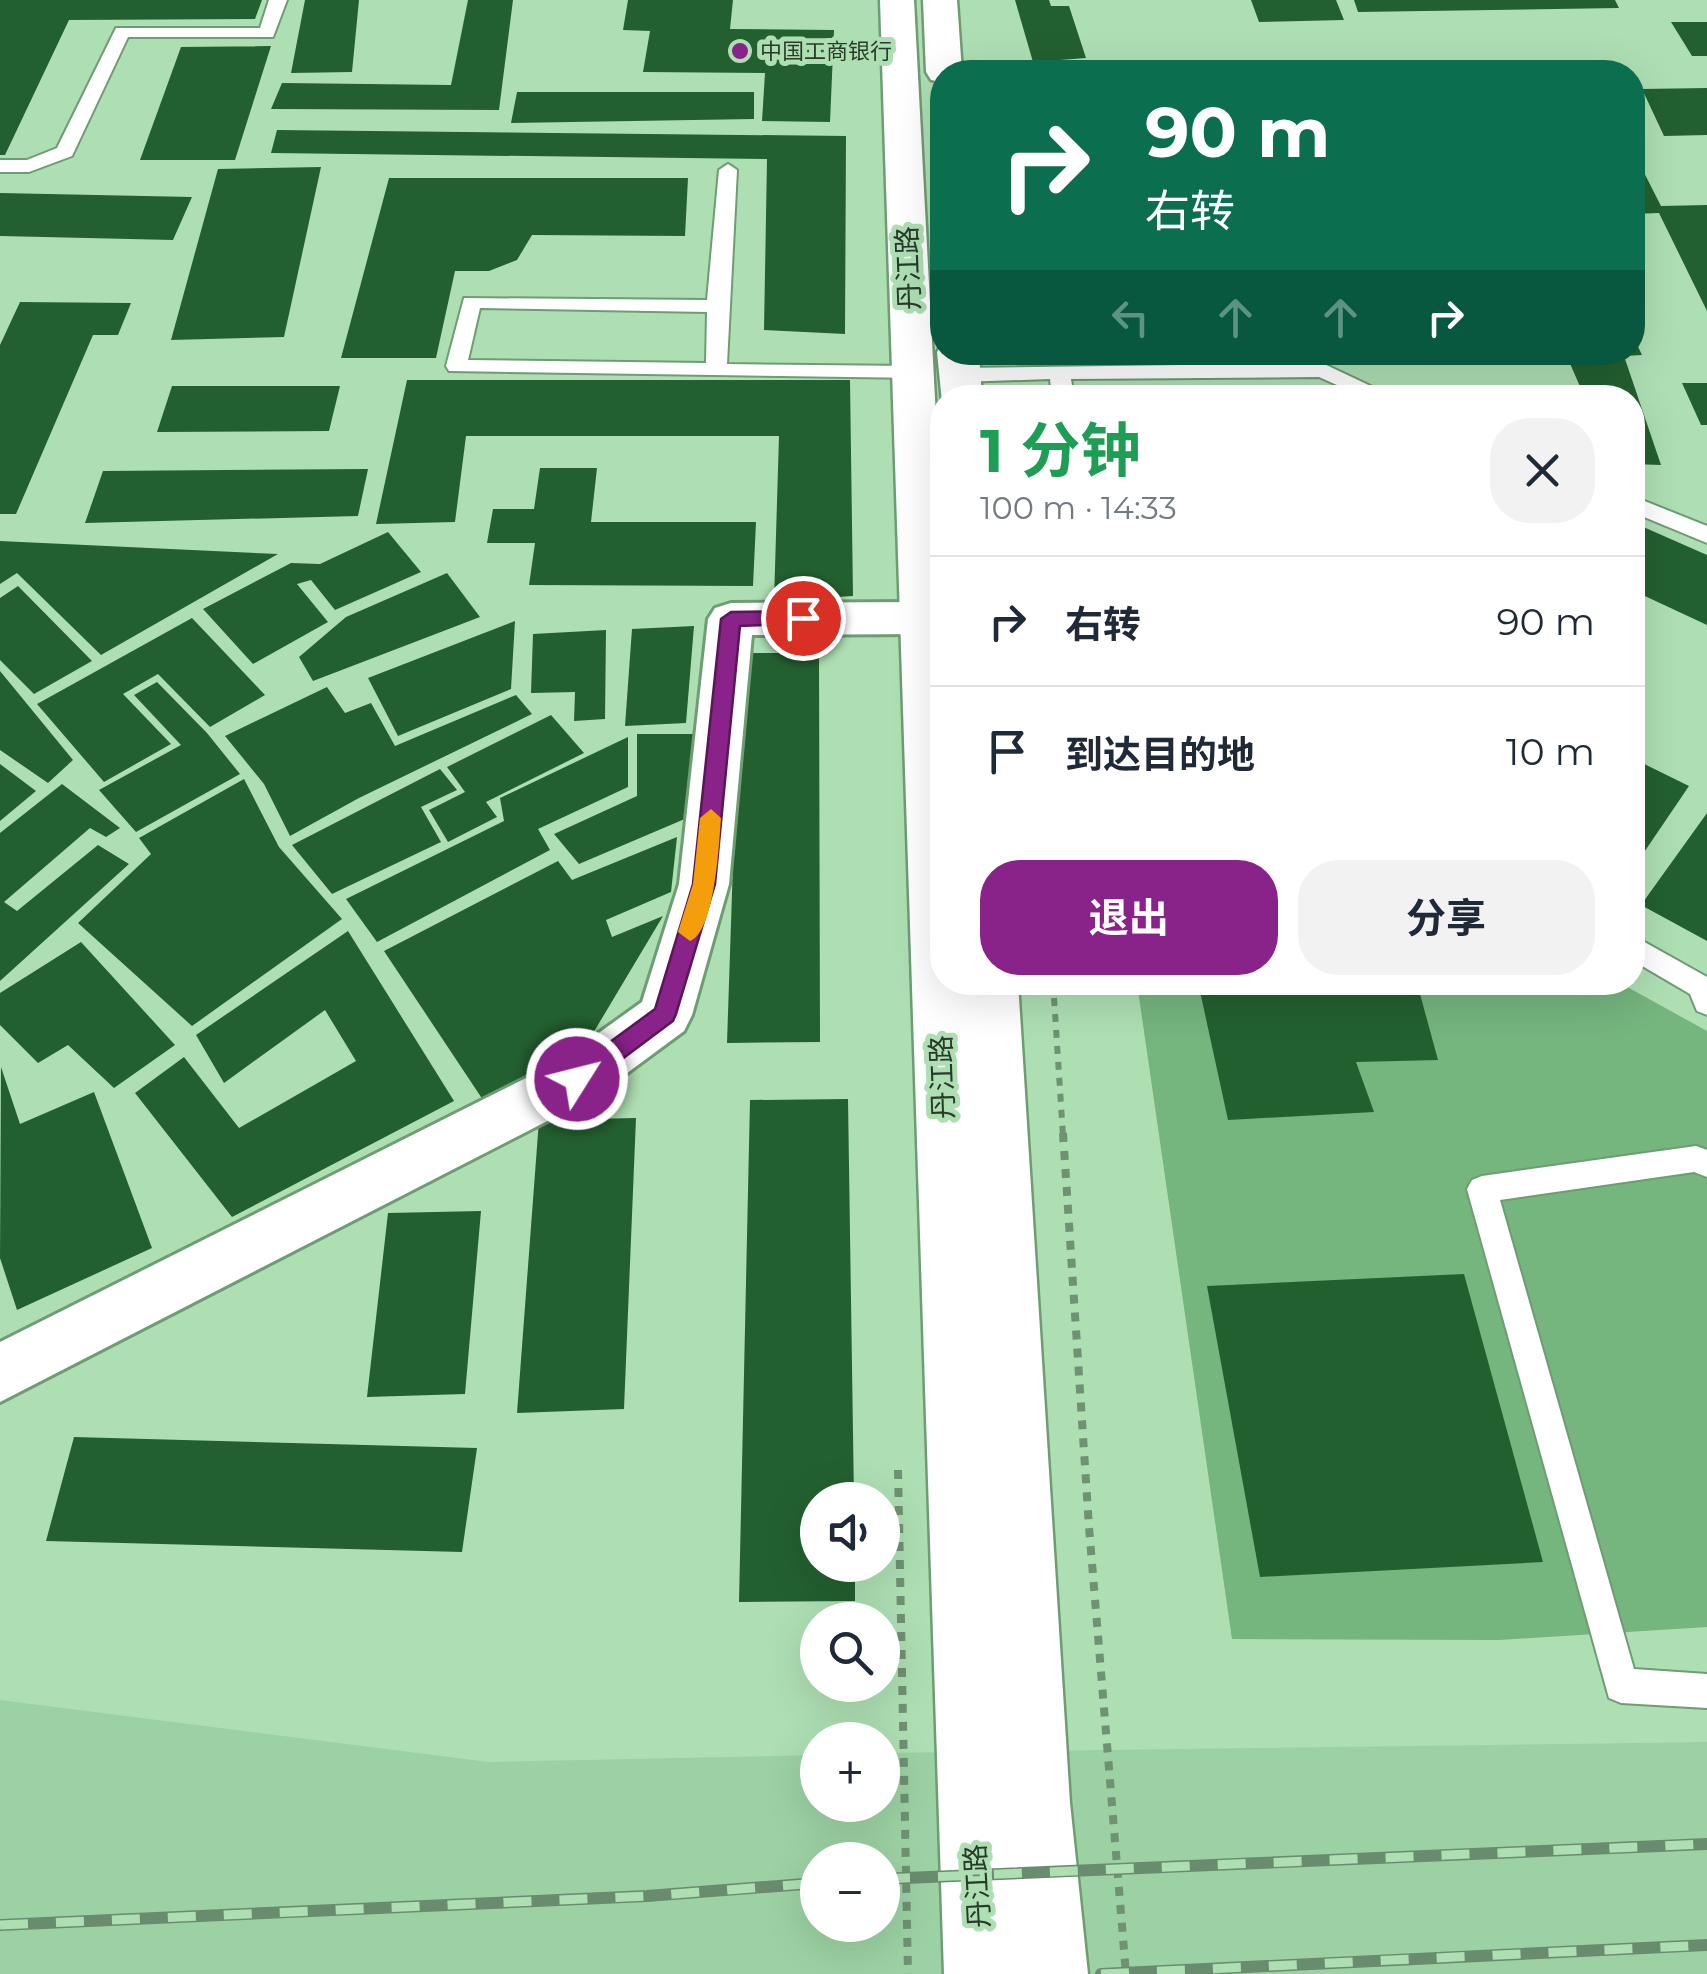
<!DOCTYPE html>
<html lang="zh">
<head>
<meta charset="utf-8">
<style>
  body { margin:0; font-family:Montserrat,"Noto Sans SC",sans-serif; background:#f2f2f3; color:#1f2937; height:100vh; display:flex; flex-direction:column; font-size:38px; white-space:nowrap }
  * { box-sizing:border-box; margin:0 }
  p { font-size:32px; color:#747a83 }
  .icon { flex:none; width:55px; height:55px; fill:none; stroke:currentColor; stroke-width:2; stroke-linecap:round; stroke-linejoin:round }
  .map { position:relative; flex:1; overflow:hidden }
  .side { position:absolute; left:930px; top:385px; width:715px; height:610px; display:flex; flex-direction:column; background:#fff; border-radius:40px; box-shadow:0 10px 40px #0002 }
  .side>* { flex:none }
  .guide { position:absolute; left:930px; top:60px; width:715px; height:305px; border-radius:40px; box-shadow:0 10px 40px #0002; background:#0b6e4f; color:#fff; overflow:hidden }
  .controls { position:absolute; left:800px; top:1482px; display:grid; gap:20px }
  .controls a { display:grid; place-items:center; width:100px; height:100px; border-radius:50%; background:#fff; box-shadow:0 10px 40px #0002; font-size:50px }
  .pin { position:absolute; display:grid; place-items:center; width:85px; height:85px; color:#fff; margin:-42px; border:5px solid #fff; border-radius:50%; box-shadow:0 2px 10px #0007 }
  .me { position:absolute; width:110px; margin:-55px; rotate:54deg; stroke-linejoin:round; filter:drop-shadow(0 0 8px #0008) }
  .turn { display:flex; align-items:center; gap:35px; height:210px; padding:0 50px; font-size:45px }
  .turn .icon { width:130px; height:130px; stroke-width:2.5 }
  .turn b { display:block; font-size:70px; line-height:85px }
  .lanes { display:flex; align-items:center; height:95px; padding:0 50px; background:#0003; justify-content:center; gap:50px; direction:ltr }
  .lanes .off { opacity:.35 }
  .round { display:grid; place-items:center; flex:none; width:105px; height:105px; border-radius:40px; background:#f2f2f3 }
  .head { display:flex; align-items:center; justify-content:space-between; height:170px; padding:0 50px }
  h1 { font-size:60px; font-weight:700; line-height:75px; color:#1e9e55 }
  .button { display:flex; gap:20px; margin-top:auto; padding:20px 50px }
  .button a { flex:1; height:115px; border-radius:40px; background:#892289; color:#fff; font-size:40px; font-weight:700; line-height:115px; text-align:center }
  .button a+a { background:#f2f2f3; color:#1f2937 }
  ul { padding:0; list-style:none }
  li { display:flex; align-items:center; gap:30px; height:130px; padding:0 50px; border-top:2px solid #e0e1e3 }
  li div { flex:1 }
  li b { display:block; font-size:38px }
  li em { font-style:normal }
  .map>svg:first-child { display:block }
  .built { fill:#9cd2a3; fill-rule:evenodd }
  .green { fill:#75b57e }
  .building { fill:#236030 }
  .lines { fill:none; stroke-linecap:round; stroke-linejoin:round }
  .service-casing { stroke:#6e9c74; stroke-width:4 }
  .minor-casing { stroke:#6e9c74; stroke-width:6 }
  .secondary-casing { stroke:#6e9c74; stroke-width:5 }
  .path-far1 { stroke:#6f9272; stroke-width:6; stroke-dasharray:8 8; stroke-linecap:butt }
  .path { stroke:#6f9272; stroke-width:8; stroke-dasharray:9 9; stroke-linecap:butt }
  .service { fill:#fff; fill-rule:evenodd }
  .minor { fill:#fff; fill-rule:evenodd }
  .secondary { fill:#fff; fill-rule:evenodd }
  .rail-casing { stroke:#6a8c6e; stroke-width:12 }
  .rail { stroke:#aedfb3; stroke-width:9; stroke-dasharray:28; stroke-linecap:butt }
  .route { fill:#892289; stroke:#591659; stroke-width:2.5 }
  .slow { fill:#f59e0b }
  .poi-dot { fill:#892289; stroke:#aedfb3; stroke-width:4 }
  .labels { text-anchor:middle; stroke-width:10; stroke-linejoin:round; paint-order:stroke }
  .far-poi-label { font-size:22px; fill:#283b2a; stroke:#aedfb3; text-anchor:start }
  .street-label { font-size:28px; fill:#283b2a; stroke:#aedfb3 }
</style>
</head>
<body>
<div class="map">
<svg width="1707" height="1974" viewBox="0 0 1707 1974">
  <rect width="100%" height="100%" fill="#aedfb3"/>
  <path class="built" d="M0,1700L489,1762L817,1755L818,1805H882L883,1753L1707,1742V1974H0ZM818,1860H882V1925H818Z"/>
  <path class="green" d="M1137,983H1620L1707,1031V1627L1499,1640L1232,1639Z"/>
  <path class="building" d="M0,0H262L255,19L69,20L5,155H0Z
    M305,0H359L352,72L291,73Z
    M468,0H513L499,110L271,109L282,83L451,85Z
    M628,0H733L730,29L834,30L830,122L762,121L765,73L643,72L650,31L623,30Z
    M1015,0H1049L1051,6H1069L1086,58L1033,62Z
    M1251,0H1336L1344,20L1259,22Z
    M1354,0H1615L1619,8L1358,12Z
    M1671,22H1707V56H1692Z
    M271,46L235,160H140L181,47Z
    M1118,60L1120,72H1065L1092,61Z
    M1282,68L1284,72H1210L1209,69Z
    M1707,88V135L1664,136L1642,89Z
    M517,92H754V119L511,123Z
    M277,130L846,136L845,334L764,330L767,159L271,153Z
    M1632,149L1661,206L1707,205V311L1659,213L1632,214Z
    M321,167L284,337L171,340L218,169Z
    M389,178H688L685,236L532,235L517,260L489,271H455L436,358H341Z
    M0,193L192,197L173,240L0,236Z
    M20,302L131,303L118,335H93L16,514H0V345Z
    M1632,334L1642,355L1624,356L1661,465L1632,464V398H1585L1565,352H1632Z
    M1418,352H1501L1502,356L1419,357Z
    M407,380H850L853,596L774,601L779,436H466L455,522L376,524Z
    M1682,383H1707V425H1701Z
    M172,386H340L329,431L157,432Z
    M540,468H597L591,522H756L753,586L529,585L535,543H487L493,509H534Z
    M368,469L358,516L85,523L103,471Z
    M1632,522L1707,555V625L1632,590Z
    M388,532L421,572L335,610L311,580L297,584L328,622L253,664L203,609L291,563L320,564Z
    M0,541L278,554L101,655L17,573L0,584Z
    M447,573L480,617L313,681L299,657L346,617Z
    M18,586L92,661L34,694L0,660V598Z
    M192,618L265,695L210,727L158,674L123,694L171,744L104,782L37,704Z
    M515,621L511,689L398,736L368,678Z
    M694,626L686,723L625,726L632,629Z
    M606,630L605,719L574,721L575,692L531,693L533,634Z
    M740,653H819L820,1042L727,1043Z
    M0,671L73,760L48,783L0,750Z
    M157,682L207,733L240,774L136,832L99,790L181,745L134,695Z
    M327,687L345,713L371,703L395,746L516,695L532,714L359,798L290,836L264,784L225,736Z
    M551,715L584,753L486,802L497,817L448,842L429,810L465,792L447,767Z
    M637,734H694L687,818L579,864L554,834L637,796Z
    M628,737V787L538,829L550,850L377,942L346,899L504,821L500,798Z
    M1632,758L1689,786L1632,870Z
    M0,764L36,791L0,821Z
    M440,769L457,790L421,807L441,842L332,894L292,845Z
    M244,779L279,847L342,919L192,1026L78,923L151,854L139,838Z
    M62,784L120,828L106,837L90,828L4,902L17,911L98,845L129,864L0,981V833Z
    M1707,813V941L1641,905Z
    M677,837L671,892L606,920L612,937L663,916L589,1040L483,1100L384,951L558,861L572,880Z
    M348,931L454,1101L232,1217L135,1093L184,1057L239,1128L356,1061L325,1010L224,1083L196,1035Z
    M81,942L175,1045L114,1088L68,1045L38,1063L0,1025V993Z
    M1198,982H1330L1331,988L1417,983L1438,1060L1356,1062L1374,1112L1228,1120Z
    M1,1067L20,1124L94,1092L152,1248L17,1310L0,1258Z
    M848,1099L854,1500H818V1565H855V1601L739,1602L750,1100Z
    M636,1118L624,1409L517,1413L539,1120Z
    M481,1211L465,1394L367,1397L388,1213Z
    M1464,1274L1543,1562L1260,1577L1207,1286Z
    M74,1437L477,1448L462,1552L46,1541Z"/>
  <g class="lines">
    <defs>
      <path id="service" d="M269,0H287L273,37H128L72,156L29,172H0V160H27L57,148L116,28H260Z
        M728,164L737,170L727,364L912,366L922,373L919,378L449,371L446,366L464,298L707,300L719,170ZM480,308L707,312L706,363L468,360Z
        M1322,363L1396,398H1366L1319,377L1071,379L1074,398H1052L1050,379L960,382L949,375L960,368Z
        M1632,496L1707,526V543L1632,512Z
        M1632,935L1707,977V1015L1697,1011L1690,994L1632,960Z
        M1696,1146L1707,1150V1177L1694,1172L1500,1200L1634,1669L1707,1674V1708L1621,1703L1609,1698L1467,1189L1472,1180L1482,1176Z"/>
      <path id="minor" d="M922,602L938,607L942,615L938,629L922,634L752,635L729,884L692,1015L684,1031L596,1096L0,1402V1342L558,1062L642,1002L679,884L708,619L715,608L731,603Z"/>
      <path id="secondary" d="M880,0H914L942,531V982H1018L1070,1803L1088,1974H944Z
        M923,0H957L962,72H942V82L931,80L926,72Z
        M942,344V352H979L982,398H942V402L937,352Z"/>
    </defs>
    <use href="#service" class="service-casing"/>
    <use href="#minor" class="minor-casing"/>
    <use href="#secondary" class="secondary-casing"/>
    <path class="path-far1" d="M1053,982L1063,1136"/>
    <path class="path" d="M1063,1133L1089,1527L1126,1974
      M898,1470L908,1974"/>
    <use href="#service" class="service"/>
    <use href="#minor" class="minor"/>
    <use href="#secondary" class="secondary"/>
    <defs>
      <path id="rail" d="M882,1879L1707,1844
        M0,1925L647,1896L818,1883
        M1101,1974L1707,1945"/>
    </defs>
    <use href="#rail" class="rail-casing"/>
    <use href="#rail" class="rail"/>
  </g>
  <path class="route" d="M803,611L810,613V623L740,626L715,884L676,1014L673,1021L586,1086H569L565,1079L569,1072L655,1009L693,884L721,619L731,612Z"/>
  <path class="slow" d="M711,809L721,818C719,843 715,932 690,941L678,932L693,884L700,818Z"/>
  <circle class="poi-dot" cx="740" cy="51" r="10"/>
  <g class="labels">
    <g class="far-poi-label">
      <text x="760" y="59">中国工商银行</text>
    </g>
    <g class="street-label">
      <text transform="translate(908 268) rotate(-92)" y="10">丹江路</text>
      <text transform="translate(942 1077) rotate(-92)" y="10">丹江路</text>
      <text transform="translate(977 1886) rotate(-93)" y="10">丹江路</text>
    </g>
  </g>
</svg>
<div class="controls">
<a><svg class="icon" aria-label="sound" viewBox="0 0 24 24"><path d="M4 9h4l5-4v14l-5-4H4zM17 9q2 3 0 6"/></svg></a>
<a><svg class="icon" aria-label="search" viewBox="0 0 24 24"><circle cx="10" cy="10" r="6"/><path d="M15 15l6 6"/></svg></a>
<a>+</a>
<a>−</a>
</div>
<div class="pin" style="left:803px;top:618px;background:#d93025"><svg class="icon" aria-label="arrive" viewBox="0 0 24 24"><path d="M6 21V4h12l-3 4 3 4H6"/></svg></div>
<svg class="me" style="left:577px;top:1079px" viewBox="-20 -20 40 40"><circle r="17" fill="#892289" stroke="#fff" stroke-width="3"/><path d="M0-11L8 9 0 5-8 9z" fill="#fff"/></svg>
<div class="guide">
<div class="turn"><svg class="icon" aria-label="right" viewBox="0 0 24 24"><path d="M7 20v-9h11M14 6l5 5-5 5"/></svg><div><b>90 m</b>右转</div></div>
<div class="lanes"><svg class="icon off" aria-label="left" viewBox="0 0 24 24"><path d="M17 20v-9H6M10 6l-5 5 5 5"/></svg><svg class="icon off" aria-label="ahead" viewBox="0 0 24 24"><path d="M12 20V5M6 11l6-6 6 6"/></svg><svg class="icon off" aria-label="ahead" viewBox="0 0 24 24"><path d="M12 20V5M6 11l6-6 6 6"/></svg><svg class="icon" aria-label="right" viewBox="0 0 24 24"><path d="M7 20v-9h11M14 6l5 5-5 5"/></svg></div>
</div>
<section class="side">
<div class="head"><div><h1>1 分钟</h1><p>100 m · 14:33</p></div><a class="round"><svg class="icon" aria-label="close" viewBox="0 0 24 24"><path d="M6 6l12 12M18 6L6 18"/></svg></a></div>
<ul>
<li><svg class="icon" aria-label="right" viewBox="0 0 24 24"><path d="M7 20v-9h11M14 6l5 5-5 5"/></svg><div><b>右转</b></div><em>90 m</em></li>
<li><svg class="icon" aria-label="arrive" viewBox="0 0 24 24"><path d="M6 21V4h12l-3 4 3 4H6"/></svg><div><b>到达目的地</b></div><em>10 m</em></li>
</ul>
<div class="button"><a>退出</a><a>分享</a></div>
</section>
</div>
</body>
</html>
